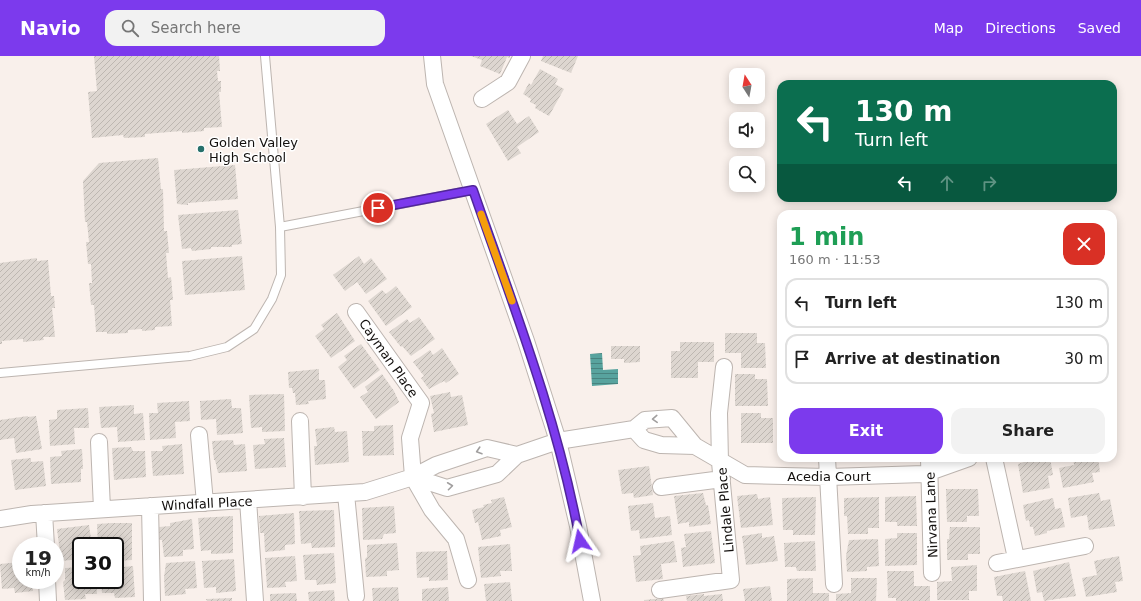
<!DOCTYPE html>
<html lang="en">
<head>
<meta charset="utf-8">
<style>
  body { margin:0; font-family:"DejaVu Sans",sans-serif; background:#f2f2f2; color:#222; height:100vh; display:flex; flex-direction:column; font-size:15px; white-space:nowrap }
  * { box-sizing:border-box; margin:0 }
  p { font-size:13px; color:#767676 }
  .icon { flex:none; width:22px; height:22px; fill:none; stroke:currentColor; stroke-width:2; stroke-linecap:round; stroke-linejoin:round }
  .map { position:relative; flex:1; overflow:hidden }
  .sheet { position:absolute; left:777px; top:154px; width:340px; height:252px; display:flex; flex-direction:column; background:#fff; border-radius:12px; box-shadow:0 2px 10px #0003 }
  .sheet>* { flex:none }
  .hud { position:absolute; left:777px; top:24px; width:340px; height:122px; border-radius:12px; box-shadow:0 2px 10px #0003; background:#0b6e4f; color:#fff; overflow:hidden }
  .needle { width:26px; rotate:349deg }
  .controls { position:absolute; left:729px; top:12px; display:grid; gap:8px }
  .controls a { display:grid; place-items:center; width:36px; height:36px; border-radius:8px; background:#fff; box-shadow:0 2px 10px #0003; font-size:20px }
  .speed { position:absolute; left:12px; top:481px; display:flex; gap:8px; font-size:20px; font-weight:700; text-align:center }
  .speed>* { display:grid; place-content:center; width:52px; height:52px; border-radius:50%; background:#fff; box-shadow:0 2px 10px #0003; line-height:1 }
  .speed small { font-size:10px; font-weight:400 }
  .speed .limit { border:2px solid #111; border-radius:6px; background:#fff; color:#111 }
  .pin { position:absolute; display:grid; place-items:center; width:34px; height:34px; color:#fff; margin:-17px; border:2px solid #fff; border-radius:50%; box-shadow:0 1px 4px #0007 }
  .me { position:absolute; width:44px; margin:-22px; rotate:349deg; stroke-linejoin:round; filter:drop-shadow(0 0 3px #0008) }
  .turn { display:flex; align-items:center; gap:14px; height:84px; padding:0 12px; font-size:18px }
  .turn .icon { width:52px; height:52px; stroke-width:2.5 }
  .turn b { display:block; font-size:28px; line-height:34px }
  .lanes { display:flex; align-items:center; height:38px; padding:0 12px; background:#0003; justify-content:center; gap:20px; direction:ltr }
  .lanes .off { opacity:.35 }
  .round { display:grid; place-items:center; flex:none; width:42px; height:42px; border-radius:12px; background:#f2f2f2 }
  .overview { display:flex; align-items:center; justify-content:space-between; height:68px; padding:0 12px }
  h1 { font-size:24px; font-weight:700; line-height:30px; color:#1e9e55 }
  .primary-button { display:flex; gap:8px; margin-top:auto; padding:8px 12px }
  .primary-button a { flex:1; height:46px; border-radius:12px; background:#7c3aed; color:#fff; font-size:16px; font-weight:700; line-height:46px; text-align:center }
  .primary-button a+a { background:#f2f2f2; color:#222 }
  ul { padding:0; list-style:none }
  li { display:flex; align-items:center; gap:12px; height:50px; margin:0 8px 6px; padding:0 4px; border:2px solid #e0e0e0; border-radius:12px }
  li div { flex:1 }
  li b { display:block; font-size:15px }
  li em { font-style:normal }
  header { display:flex; align-items:center; gap:24px; box-sizing:border-box; height:56px; padding:0 20px; background:#7c3aed; color:#fff }
  header strong { font-size:19px }
  nav { display:flex; gap:22px; margin-inline-start:auto; font-size:14px }
  .search { width:280px; height:36px; background:#f2f2f2; display:flex; align-items:center; gap:10px; box-sizing:border-box; padding:0 14px; border-radius:12px; color:#767676; font-size:15px }
  .map>svg:first-child { display:block }
  .water { fill:url(#water-rules) }
  .building { fill:url(#building-hatch) }
  .lines { fill:none; stroke-linecap:round; stroke-linejoin:round }
  .service-casing { stroke:#bdb5b0; stroke-width:10 }
  .minor-casing { stroke:#bdb5b0; stroke-width:18 }
  .service { stroke:#fff; stroke-width:8 }
  .minor { stroke:#fff; stroke-width:16 }
  .oneway { stroke:#a19f9f }
  .route-casing { stroke:#51269a; stroke-width:10 }
  .route { stroke:#7c3aed; stroke-width:7 }
  .slow { stroke:#f59e0b; stroke-width:7 }
  .poi-dot { fill:#26706b; stroke:#fff; stroke-width:1.5 }
  .labels { text-anchor:middle; stroke-width:3; stroke-linejoin:round; paint-order:stroke }
  .poi-label { font-size:13px; fill:#13100e; stroke:#fff; text-anchor:start }
  .street-label { font-size:13px; fill:#13100e; stroke:#fff }
</style>
</head>
<body>
<header>
<strong>Navio</strong>
<div class="search"><svg class="icon" aria-label="search" viewBox="0 0 24 24"><circle cx="10" cy="10" r="6"/><path d="M15 15l6 6"/></svg>Search here</div>
<nav><a>Map</a><a>Directions</a><a>Saved</a></nav>
</header>
<div class="map">
<svg width="1141" height="545" viewBox="0 0 1141 545">
  <defs>
    <pattern id="water-rules" width="6" height="5" patternUnits="userSpaceOnUse"><rect width="6" height="5" fill="#58a39e"/><path d="M0 2.5h6" fill="none" stroke="#48837f"/></pattern>
    <pattern id="building-hatch" width="6" height="6" patternUnits="userSpaceOnUse"><rect width="6" height="6" fill="#ddd6d0"/><path d="M-1 1l2-2M0 6l6-6M5 7l2-2" fill="none" stroke="#bdb7b1"/></pattern>
  </defs>
  <rect width="100%" height="100%" fill="#f9f0eb"/>
  <path class="water" d="M602,297L603,314L618,313V328L592,330L590,298Z"/>
  <path class="building" d="M94,0H219L220,15H217L218,25H221V36H219L222,71L204,72V75L182,77V75L145,78V81L124,82L123,79L92,82L88,36L97,35Z
    M471,0H510V2L507,1L500,18L480,10L482,4Z
    M543,0H578L571,17L541,5Z
    M540,13L558,23L555,28L564,33L549,60L535,52L536,49L530,46L531,43L523,38L529,27L531,29Z
    M508,54L517,68L529,60L539,76L517,91L521,97L508,105L486,68Z
    M158,102L161,133H163L164,175H167L169,197H166L168,222L171,221L173,244H170L172,270L155,271V274L142,275V273L128,274V277L107,278V276H96L94,249H91L89,227H92L91,208H88L86,186H89L87,166H85L83,125L99,107Z
    M235,109L238,143L188,147V149L177,148L174,114Z
    M238,154L242,188L232,189V191H211V193L192,195L191,192L182,193L178,159Z
    M242,200L245,234L185,239L182,205Z
    M359,200L364,208L371,202L387,223L366,238L357,226L345,235L333,219Z
    M37,202V205L48,204L51,240H54L55,252H52L55,281H43L44,284L23,286V283L2,285V288H0V207Z
    M396,230L412,251L386,270L368,245L382,234L386,238Z
    M337,257L355,285L331,302L315,280L324,273L321,269Z
    M419,261L435,283L411,300L402,290L401,291L389,276L407,263L410,267Z
    M725,277H757V287H765L766,312H741V297H725Z
    M779,283H781V316H779Z
    M680,286H714V306H698V322H671V295H680Z
    M361,288L380,314L354,333L338,311L347,304L344,300Z
    M611,290H640V306L624,307V303H611Z
    M442,292L459,318L446,327L444,325L429,333L421,322L424,320L413,306L430,294L433,299Z
    M319,313V324H325L326,343L308,345L309,348L296,349L295,337H293L292,332H289L288,316Z
    M382,318L394,335L399,346L376,363L360,341L368,336L365,331Z
    M735,318H755V323H767L768,350H735Z
    M779,328H781V359H779Z
    M450,336L451,341L462,339L468,369L434,376L431,358L434,357L430,340Z
    M284,338L285,375L262,376V371L251,372L249,339Z
    M231,343L232,352H241L243,377L217,379L216,363L201,364L200,345Z
    M189,345L190,365L175,366L176,382L150,384L149,357H158L157,347Z
    M134,349V358L143,357L145,384L118,386L117,371L101,372L99,351Z
    M88,352L89,372H74L75,388L50,390L49,364L57,363V354Z
    M741,357H761V362H773V387H741Z
    M28,360V361L36,360L42,393L16,397L14,382L0,384V364Z
    M393,369L394,399L363,400L362,375H374V370Z
    M334,371L335,376L347,375L349,406L315,409L314,390H317L315,373Z
    M284,382L286,411L255,413L253,389L265,388L264,383Z
    M233,384L234,389L245,388L247,415L218,417L215,404H214L212,385Z
    M182,388L184,418L153,420L151,395H163L162,390Z
    M131,391L133,395H145L146,421L114,424L112,392Z
    M82,393L83,413H81V426L51,428L50,401L62,400L61,395Z
    M31,402V406L43,405L46,430L15,434L11,404Z
    M1030,402H1050L1053,419L1048,420L1050,432L1023,437L1018,408L1030,404Z
    M1073,402H1098L1100,416L1092,417L1094,426L1063,432L1059,412L1074,409Z
    M649,410L653,439L634,442L633,437L622,438L618,414Z
    M946,433H978L979,460H967V466H947Z
    M703,437L706,449H708L711,468L689,471V466L678,468L674,440Z
    M1099,437L1101,445L1110,443L1115,470L1089,474L1087,459L1071,462L1068,442Z
    M757,438L758,443L770,441L773,469L741,472L737,440Z
    M916,440L917,470H897V466H885V441Z
    M504,441L512,471L500,474L501,480L482,484L478,466L475,467L472,454L484,451L483,449L492,447L491,444Z
    M816,441L815,479H793V474H783L782,442Z
    M879,441V472H868V478H848L847,460H844V442Z
    M1053,442L1055,453L1061,452L1065,471L1047,475V477L1035,480L1033,471H1030L1029,464L1026,465L1023,449Z
    M653,447L655,462L670,460L672,479L640,483L639,474L631,475L628,450Z
    M394,450L396,477L384,478L382,483L363,484L362,452Z
    M334,454L335,491L312,492L311,487L301,488L299,455Z
    M294,457L295,488L285,489V494L265,496L264,477H260L259,460Z
    M233,460V497L211,498V494L201,495L198,462Z
    M192,463L194,493L183,494V500L164,501L162,484H159V471L170,470V467Z
    M112,467H132V504L115,505V490H98L97,468Z
    M89,469L92,490H81V503L61,505L57,473Z
    M950,471H980V498H968V504H947V483H949Z
    M711,475L715,507L683,511L681,492L686,491L684,478Z
    M762,477V482L774,480L778,505L746,509L742,480Z
    M897,477H917V509L885,510V483L897,482Z
    M878,483L879,510L867,511V515L847,516L846,500L849,484Z
    M674,485L677,506L661,508L663,523L636,526L633,500L641,499L640,490Z
    M815,485L816,515H797L796,511H785L784,487Z
    M397,487L399,514L387,515V520L366,521L365,503L367,501V489Z
    M510,488L512,515H500L501,520L481,522L478,491Z
    M447,495L448,524L429,525V521L417,522L416,496Z
    M334,497L336,527L317,529L316,524H305L303,499Z
    M295,500L297,525L285,526L286,531L267,532L265,502Z
    M1119,500L1123,525L1115,526L1117,536L1086,541L1082,522L1097,519L1094,505Z
    M234,503L236,535L216,537V531L204,532L202,505Z
    M195,505L197,532L185,533L186,538L165,540L164,521L166,507Z
    M21,506V524H33V535L15,537L14,532L2,533L0,508Z
    M1069,506L1076,540L1044,545L1042,536L1037,537L1033,515Z
    M977,509V535H969V544H937V526L952,525L951,511Z
    M133,510L135,541L115,542L114,537H102L101,524H115V512Z
    M81,511V524H96L97,538H85L86,543L65,544L63,526L65,524V512Z
    M887,515H914V530H930V545H896V542H888Z
    M1025,515L1031,545H1003L1002,540H997L994,521Z
    M813,522V537H829V545H787V523Z
    M851,522H877L876,545H836V538L851,537Z
    M510,526L512,545H486L484,528Z
    M770,530L772,545H745L743,533Z
    M398,531L399,545H373L372,532Z
    M448,531L449,545H422V533Z
    M334,534L335,545H309L308,536Z
    M296,537L297,545H270V538Z
    M704,538V540L722,538L723,545H687L686,540Z
    M232,542V545H207L206,543Z
    M663,542L664,545H644V544Z"/>
  <g class="lines">
    <defs>
      <path id="service" d="M280,171L473,134
        M0,317L190,300L227,291L254,273L272,243L281,219L280,171L265,0"/>
      <path id="minor" d="M432,0L435,28L526,285L558,385L578,470L592,545
        M482,43L508,26L522,0
        M356,256L421,347L410,382L413,421L432,454L456,483L468,524
        M300,365L303,441
        M634,373L644,384L661,389L695,390
        M199,379L205,447
        M99,386L102,453
        M827,402L834,528
        M929,402L932,517
        M994,402L1016,502
        M413,421L447,432L497,418L517,399L558,385L634,373L645,364L672,362L695,390L745,419L828,421L924,418L969,402
        M661,431L722,423
        M346,438L356,540
        M248,444L255,545
        M150,450L152,545
        M44,457L46,490
        M0,463L32,458L365,436L413,421L436,409L487,392L517,399
        M997,507L1085,490
        M47,524L48,545
        M660,534L731,524L720,406L719,357L724,311"/>
    </defs>
    <use href="#service" class="service-casing"/>
    <use href="#minor" class="minor-casing"/>
    <use href="#service" class="service"/>
    <use href="#minor" class="minor"/>
  </g>
  <defs><path id="oneway-chevron" d="M-2-3.5L2.5 0L-2 3.5" fill="none" stroke-width="1.6" stroke-linecap="round" stroke-linejoin="round"/></defs>
  <g class="oneway">
    <use href="#oneway-chevron" transform="translate(655 363) rotate(177)"/>
    <use href="#oneway-chevron" transform="translate(479 395) rotate(162)"/>
    <use href="#oneway-chevron" transform="translate(450 430) rotate(-7)"/>
  </g>
  <g class="lines">
    <defs>
      <path id="route" d="M378,152L473,134C513,249 558,364 580,485"/>
    </defs>
    <use href="#route" class="route-casing"/>
    <use href="#route" class="route"/>
    <path class="slow" d="M481,158L512,245"/>
  </g>
  <circle class="poi-dot" cx="201" cy="93" r="4"/>
  <g class="labels">
    <g class="poi-label">
      <text x="209" y="91">Golden Valley<tspan x="209" dy="15">High School</tspan></text>
    </g>
    <g class="street-label">
      <text transform="translate(389 302) rotate(55)" y="5">Cayman Place</text>
      <text x="829" y="425">Acedia Court</text>
      <text transform="translate(207 447) rotate(-3)" y="5">Windfall Place</text>
      <text transform="translate(725 454) rotate(-95)" y="5">Lindale Place</text>
      <text transform="translate(931 459) rotate(-92)" y="5">Nirvana Lane</text>
    </g>
  </g>
</svg>
<div class="controls">
<a><svg class="needle" viewBox="-14 -14 28 28"><path d="M0-13l5 13h-10z" fill="#e53935"/><path d="M0 13l5-13h-10z" fill="#767676"/></svg></a>
<a><svg class="icon" aria-label="sound" viewBox="0 0 24 24"><path d="M4 9h4l5-4v14l-5-4H4zM17 9q2 3 0 6"/></svg></a>
<a><svg class="icon" aria-label="search" viewBox="0 0 24 24"><circle cx="10" cy="10" r="6"/><path d="M15 15l6 6"/></svg></a>
</div>
<div class="speed"><div>19<small>km/h</small></div><div class="limit">30</div></div>
<div class="pin" style="left:378px;top:152px;background:#d93025"><svg class="icon" aria-label="arrive" viewBox="0 0 24 24"><path d="M6 21V4h12l-3 4 3 4H6"/></svg></div>
<svg class="me" style="left:580px;top:485px" viewBox="-20 -20 40 40"><path d="M0-17L14 15 0 8-14 15z" fill="#7c3aed" stroke="#fff" stroke-width="4"/></svg>
<div class="hud">
<div class="turn"><svg class="icon" aria-label="left" viewBox="0 0 24 24"><path d="M17 20v-9H6M10 6l-5 5 5 5"/></svg><div><b>130 m</b>Turn left</div></div>
<div class="lanes"><svg class="icon" aria-label="left" viewBox="0 0 24 24"><path d="M17 20v-9H6M10 6l-5 5 5 5"/></svg><svg class="icon off" aria-label="ahead" viewBox="0 0 24 24"><path d="M12 20V5M6 11l6-6 6 6"/></svg><svg class="icon off" aria-label="right" viewBox="0 0 24 24"><path d="M7 20v-9h11M14 6l5 5-5 5"/></svg></div>
</div>
<section class="sheet">
<div class="overview"><div><h1>1 min</h1><p>160 m · 11:53</p></div><a class="round" style="background:#d93025;color:#fff"><svg class="icon" aria-label="close" viewBox="0 0 24 24"><path d="M6 6l12 12M18 6L6 18"/></svg></a></div>
<ul>
<li><svg class="icon" aria-label="left" viewBox="0 0 24 24"><path d="M17 20v-9H6M10 6l-5 5 5 5"/></svg><div><b>Turn left</b></div><em>130 m</em></li>
<li><svg class="icon" aria-label="arrive" viewBox="0 0 24 24"><path d="M6 21V4h12l-3 4 3 4H6"/></svg><div><b>Arrive at destination</b></div><em>30 m</em></li>
</ul>
<div class="primary-button"><a>Exit</a><a>Share</a></div>
</section>
</div>
</body>
</html>
